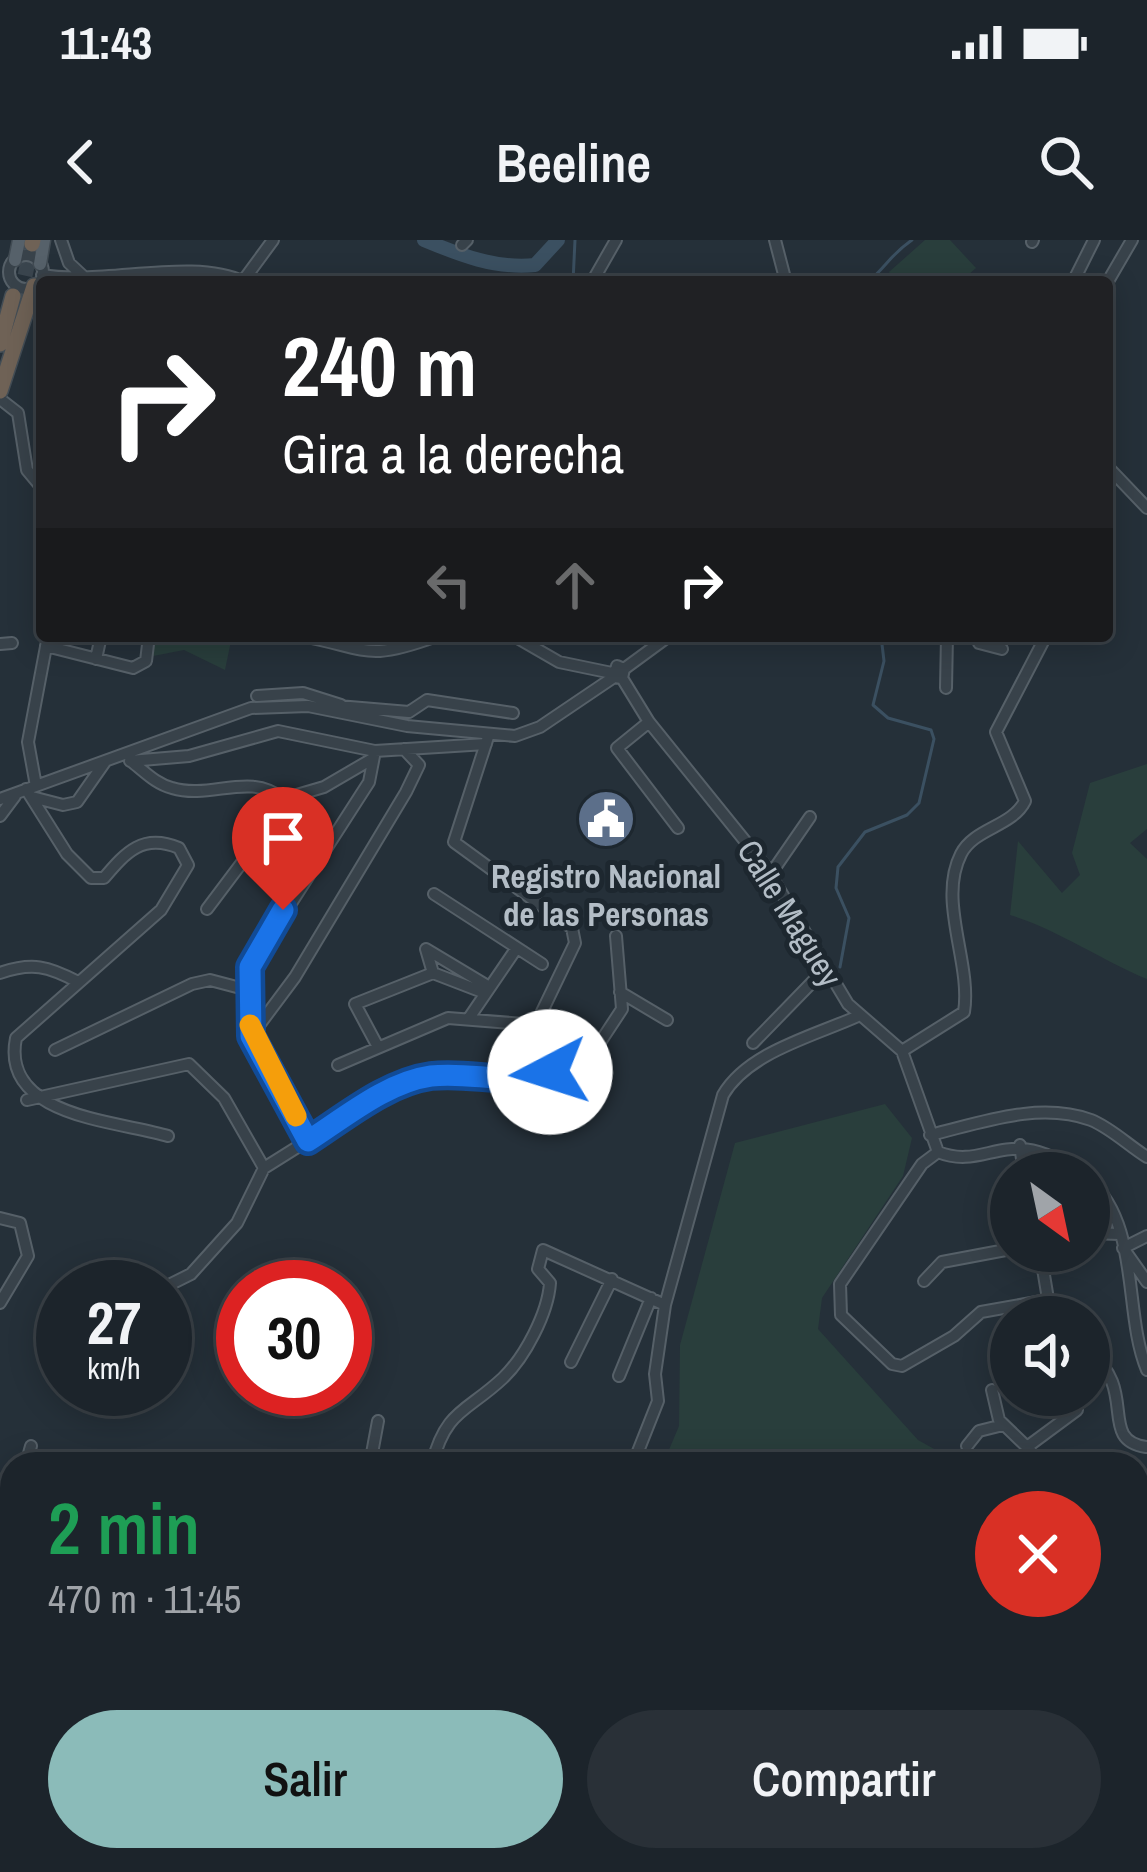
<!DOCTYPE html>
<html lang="es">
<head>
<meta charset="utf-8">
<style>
  body { margin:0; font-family:"Archivo Narrow",sans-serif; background:#293037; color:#f1f3f6; height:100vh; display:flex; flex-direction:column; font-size:45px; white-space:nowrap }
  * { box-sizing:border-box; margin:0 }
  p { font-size:39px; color:#a0a4a9 }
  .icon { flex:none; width:66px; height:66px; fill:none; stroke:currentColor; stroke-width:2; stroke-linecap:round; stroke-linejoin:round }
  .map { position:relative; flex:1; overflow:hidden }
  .details { position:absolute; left:0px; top:1212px; width:1149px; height:420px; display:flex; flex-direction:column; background:#1c242b; border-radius:36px 36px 0 0; box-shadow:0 6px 30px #0003,0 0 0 3px #3a4147 }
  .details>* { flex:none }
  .hud { position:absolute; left:36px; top:36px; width:1077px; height:366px; border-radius:12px; box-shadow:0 6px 30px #0003,0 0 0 3px #3a4147; background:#202124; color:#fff; overflow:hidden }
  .needle { width:78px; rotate:147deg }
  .buttons { position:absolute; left:990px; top:912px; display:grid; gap:24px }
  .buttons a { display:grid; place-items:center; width:120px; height:120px; border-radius:50%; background:#1c242b; box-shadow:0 6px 30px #0003,0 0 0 3px #3a4147; font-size:60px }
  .speed { position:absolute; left:36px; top:1020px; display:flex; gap:24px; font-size:60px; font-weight:700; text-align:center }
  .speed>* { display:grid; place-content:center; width:156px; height:156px; border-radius:50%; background:#1c242b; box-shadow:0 6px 30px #0003,0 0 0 3px #3a4147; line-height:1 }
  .speed small { font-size:30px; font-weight:400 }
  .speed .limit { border:18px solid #d22; background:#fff; color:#111 }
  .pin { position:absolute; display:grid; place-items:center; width:102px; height:102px; color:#fff; margin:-123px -51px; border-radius:50% 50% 50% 0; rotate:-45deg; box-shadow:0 0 12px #0007 }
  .pin .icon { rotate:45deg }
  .me { position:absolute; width:132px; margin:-66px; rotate:265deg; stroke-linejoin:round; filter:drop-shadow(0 0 9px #0008) }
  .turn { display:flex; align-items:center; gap:42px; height:252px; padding:0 48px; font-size:54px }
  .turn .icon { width:156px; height:156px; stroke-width:2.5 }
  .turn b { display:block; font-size:84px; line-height:102px }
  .lanes { display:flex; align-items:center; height:114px; padding:0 48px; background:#0003; justify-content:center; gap:60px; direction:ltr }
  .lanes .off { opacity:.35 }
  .round { display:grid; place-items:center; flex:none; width:126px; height:126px; border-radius:63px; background:#293037 }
  .head { display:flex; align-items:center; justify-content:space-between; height:204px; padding:0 48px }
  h1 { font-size:72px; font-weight:600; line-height:90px; color:#1e9e55 }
  .primary-button { display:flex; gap:24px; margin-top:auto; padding:24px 48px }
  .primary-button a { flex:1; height:138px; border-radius:72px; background:#8bbbb9; color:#111; font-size:48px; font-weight:600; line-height:138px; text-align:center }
  .primary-button a+a { background:#293037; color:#f1f3f6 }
  .status { display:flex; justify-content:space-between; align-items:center; height:84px; padding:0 60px; background:#1c242b; direction:ltr }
  .status svg { height:33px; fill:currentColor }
  header { display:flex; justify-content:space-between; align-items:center; height:156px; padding:0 48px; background:#1c242b; font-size:54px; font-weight:600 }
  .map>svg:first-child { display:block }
  .green { fill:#293e3c }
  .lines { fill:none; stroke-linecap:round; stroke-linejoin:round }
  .stream { stroke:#3b5061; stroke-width:3 }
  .river { stroke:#3b5061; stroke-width:14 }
  .highway-tunnel { stroke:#3a454e; stroke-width:15; stroke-dasharray:15 8; stroke-linecap:butt }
  .minor-casing { stroke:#566068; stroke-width:14 }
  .major-casing { stroke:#414b53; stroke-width:15 }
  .highway-casing { stroke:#434d55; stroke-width:18 }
  .minor { stroke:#38424a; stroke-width:10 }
  .major { stroke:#56616a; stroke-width:12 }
  .highway { stroke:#6f6256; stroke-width:15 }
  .route-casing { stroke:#114b97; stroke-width:30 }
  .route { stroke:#1a73e8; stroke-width:21 }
  .slow { stroke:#f59e0b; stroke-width:21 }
  .labels { text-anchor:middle; stroke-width:10; stroke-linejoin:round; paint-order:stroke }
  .poi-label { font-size:33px; font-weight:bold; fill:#b3bdc6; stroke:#1d272f }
  .street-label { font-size:33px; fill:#b3bdc6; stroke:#1d272f }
</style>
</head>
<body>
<div class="status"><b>11:43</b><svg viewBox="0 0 49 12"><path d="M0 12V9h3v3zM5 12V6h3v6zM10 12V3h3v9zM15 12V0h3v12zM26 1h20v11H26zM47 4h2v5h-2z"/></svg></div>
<header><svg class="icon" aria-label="back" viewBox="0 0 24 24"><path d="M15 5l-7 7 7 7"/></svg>Beeline<svg class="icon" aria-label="search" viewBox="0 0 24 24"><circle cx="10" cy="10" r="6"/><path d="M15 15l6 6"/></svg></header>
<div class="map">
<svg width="1147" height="1632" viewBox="0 0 1147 1632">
  <rect width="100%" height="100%" fill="#253039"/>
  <path class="green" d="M925,0H950L976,28L960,42H897L889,32Z
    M151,396H166L177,405L195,396H232L225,430L184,410L148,417Z
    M1147,524V589L1130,603L1147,619V739C1099,719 1059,690 1010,675L1018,601L1062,653L1080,635L1072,613L1090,543Z
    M885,864L912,898L903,936L822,1058L818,1089L918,1200L961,1224H663L679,1186L680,1105L735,903Z
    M0,1291L12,1304V1379L0,1409Z
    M1137,1411L1147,1420V1632H463L443,1620H1137Z
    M131,1620H385L392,1632H124Z"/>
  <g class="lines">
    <path class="stream" d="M573,42L575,0
      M868,42C887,26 890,15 912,0
      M840,727L849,678L836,648L838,627L865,592L907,575L919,563L934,499L931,490L888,478L873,465L884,421L881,396"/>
    <path class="river" d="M424,0C460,15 495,29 535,25L558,0"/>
    <path class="highway-tunnel" d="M20,58L32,4"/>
    <defs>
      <path id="minor" d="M61,0L69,23L84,37
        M775,0L786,42
        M1032,2L1033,0
        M462,5L467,0
        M9 32a17 17 0 1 1 34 0a17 17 0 1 1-34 0Z
        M42,35C103,46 192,17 244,42
        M1076,36L1094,0
        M243,41L273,0
        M592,42L616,0
        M1107,43L1132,0
        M0,159L18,173L27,230L42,248
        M1107,226L1147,268
        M302,396C369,409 366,422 437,396
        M514,396L559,422L612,433
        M981,396L979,403L1002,409
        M0,404L12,403
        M46,406L133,428L146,421L149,396
        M96,419L101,396
        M624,429L669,396
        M622,438L649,482L766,627L848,764L902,811L938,912
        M946,448L947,396
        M257,456L303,453L341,465
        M338,466L409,472L427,460L513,473
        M649,482L617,508L678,588
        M130,521L189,516L278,491L375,511L486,504
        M132,522C145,532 156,544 172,548C212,560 249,531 283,559L324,547L372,519
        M36,546L28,502L48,396
        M26,549L67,614L91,638H104C126,612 143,593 179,608L188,625L161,670L16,798C0,878 121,881 168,896
        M32,557L63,565L77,562L105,522
        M0,559L251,468L308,466L407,486L515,496L540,487L614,437L622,438L624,429L617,426L614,437
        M0,576L15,556
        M770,635L810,577
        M434,654L542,724
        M207,669L283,568V559
        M0,733C32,722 48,726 78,742
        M433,733L426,709L486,745
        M620,752L667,780
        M469,778L516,709
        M251,796L295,737L406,552L419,525L404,509
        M753,803L824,730
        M378,807L355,764L433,733L485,753
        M55,810L192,744L210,740L248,750
        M902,811L964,772C972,723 937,661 961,614C974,588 1012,587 1025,561L996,492L1046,396
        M338,825L448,778L524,784L538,780L575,703L572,688L454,602L488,497
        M27,860L189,824L224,858L264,928
        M930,895C981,883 1038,861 1091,880C1111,888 1129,906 1147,917
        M308,901L251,796L250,727L369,542L375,511
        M1020,905L1024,933
        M938,912L922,924L840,1044L841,1075L892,1124L902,1126L954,1096L981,1072L1048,1060
        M938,912C988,932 1007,881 1079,933
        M1089,940C1141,985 1123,1073 1147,1130
        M0,978L20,983L28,1016L0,1063
        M1089,993L1119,994
        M1147,996L1123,1008L1147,1042
        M1040,1011L1051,1077
        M924,1041L942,1022L1011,1009
        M165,1047L191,1034L237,983L264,928L358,869L429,836L482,835L521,843L599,804L622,769L616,696
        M1089,1113C1139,1149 1097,1200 1146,1207
        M571,1122L612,1039
        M995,1122L1011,1119
        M619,1136L651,1058
        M992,1150L999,1180L1027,1207
        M967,1206L979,1191L1003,1185
        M434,1215L454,1224
        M26,1224L31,1206
        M370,1224L378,1181
        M432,1224C446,1169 467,1172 503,1138C525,1117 548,1073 550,1043L538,1029L543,1010L665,1065
        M633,1224L658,1161L655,1134L665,1065L723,855C748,812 814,796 858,776
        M1042,1224L1027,1207L1077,1170L1075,1155
        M0,1244L12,1238
        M0,1272L12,1273
        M1137,1388L1145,1399
        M0,1471L12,1479
        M0,1578L12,1586
        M407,1620L416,1632
        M18,1632L19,1620"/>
      <path id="major" d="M15,20L19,0
        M40,24L44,0"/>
      <path id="highway" d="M32,4L33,0
        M0,104L13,56
        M0,151L34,46"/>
    </defs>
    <use href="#minor" class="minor-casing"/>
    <use href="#major" class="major-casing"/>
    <use href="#highway" class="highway-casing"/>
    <use href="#minor" class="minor"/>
    <use href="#major" class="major"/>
    <use href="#highway" class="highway"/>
  </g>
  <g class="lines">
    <defs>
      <path id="route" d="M283,670L250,727L251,796L308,901C344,878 387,842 431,836C473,831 510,847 550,832"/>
    </defs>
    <use href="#route" class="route-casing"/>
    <use href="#route" class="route"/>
    <path class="slow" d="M250,785L296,876"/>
  </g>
  <defs>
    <symbol id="civic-disc" viewBox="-11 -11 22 22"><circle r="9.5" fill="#5c6f8a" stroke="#1d272f"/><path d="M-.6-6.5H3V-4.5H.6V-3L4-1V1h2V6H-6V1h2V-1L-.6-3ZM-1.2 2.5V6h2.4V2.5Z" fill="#fff"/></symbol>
  </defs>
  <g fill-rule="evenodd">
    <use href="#civic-disc" x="573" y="546" width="66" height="66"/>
  </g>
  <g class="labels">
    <g class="poi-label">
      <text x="606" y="648">Registro Nacional<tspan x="606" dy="38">de las Personas</tspan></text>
    </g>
    <g class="street-label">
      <text transform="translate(790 673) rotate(58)" y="12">Calle Maguey</text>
    </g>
  </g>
</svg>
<div class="buttons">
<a><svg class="needle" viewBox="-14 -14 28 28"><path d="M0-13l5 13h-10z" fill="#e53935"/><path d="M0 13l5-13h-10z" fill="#a0a4a9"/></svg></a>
<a><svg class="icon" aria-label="sound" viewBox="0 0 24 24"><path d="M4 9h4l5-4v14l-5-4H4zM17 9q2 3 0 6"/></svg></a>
</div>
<div class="speed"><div>27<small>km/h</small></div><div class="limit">30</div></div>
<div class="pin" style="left:283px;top:670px;background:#d93025"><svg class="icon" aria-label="arrive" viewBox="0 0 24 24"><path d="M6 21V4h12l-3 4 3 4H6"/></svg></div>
<svg class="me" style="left:550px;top:832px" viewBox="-20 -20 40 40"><circle r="19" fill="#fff"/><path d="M0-13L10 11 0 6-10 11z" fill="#1a73e8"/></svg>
<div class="hud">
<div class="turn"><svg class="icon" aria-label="right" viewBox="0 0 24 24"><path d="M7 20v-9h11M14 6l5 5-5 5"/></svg><div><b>240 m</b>Gira a la derecha</div></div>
<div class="lanes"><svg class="icon off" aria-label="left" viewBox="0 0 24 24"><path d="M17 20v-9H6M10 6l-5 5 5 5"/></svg><svg class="icon off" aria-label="ahead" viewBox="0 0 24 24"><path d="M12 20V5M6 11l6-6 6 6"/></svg><svg class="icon" aria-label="right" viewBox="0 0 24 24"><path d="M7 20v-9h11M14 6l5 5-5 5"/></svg></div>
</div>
<section class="details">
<div class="head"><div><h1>2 min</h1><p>470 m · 11:45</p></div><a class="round" style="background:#d93025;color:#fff"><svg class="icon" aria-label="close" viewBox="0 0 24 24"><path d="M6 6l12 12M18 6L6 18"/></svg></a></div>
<div class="primary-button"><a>Salir</a><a>Compartir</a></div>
</section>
</div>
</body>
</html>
